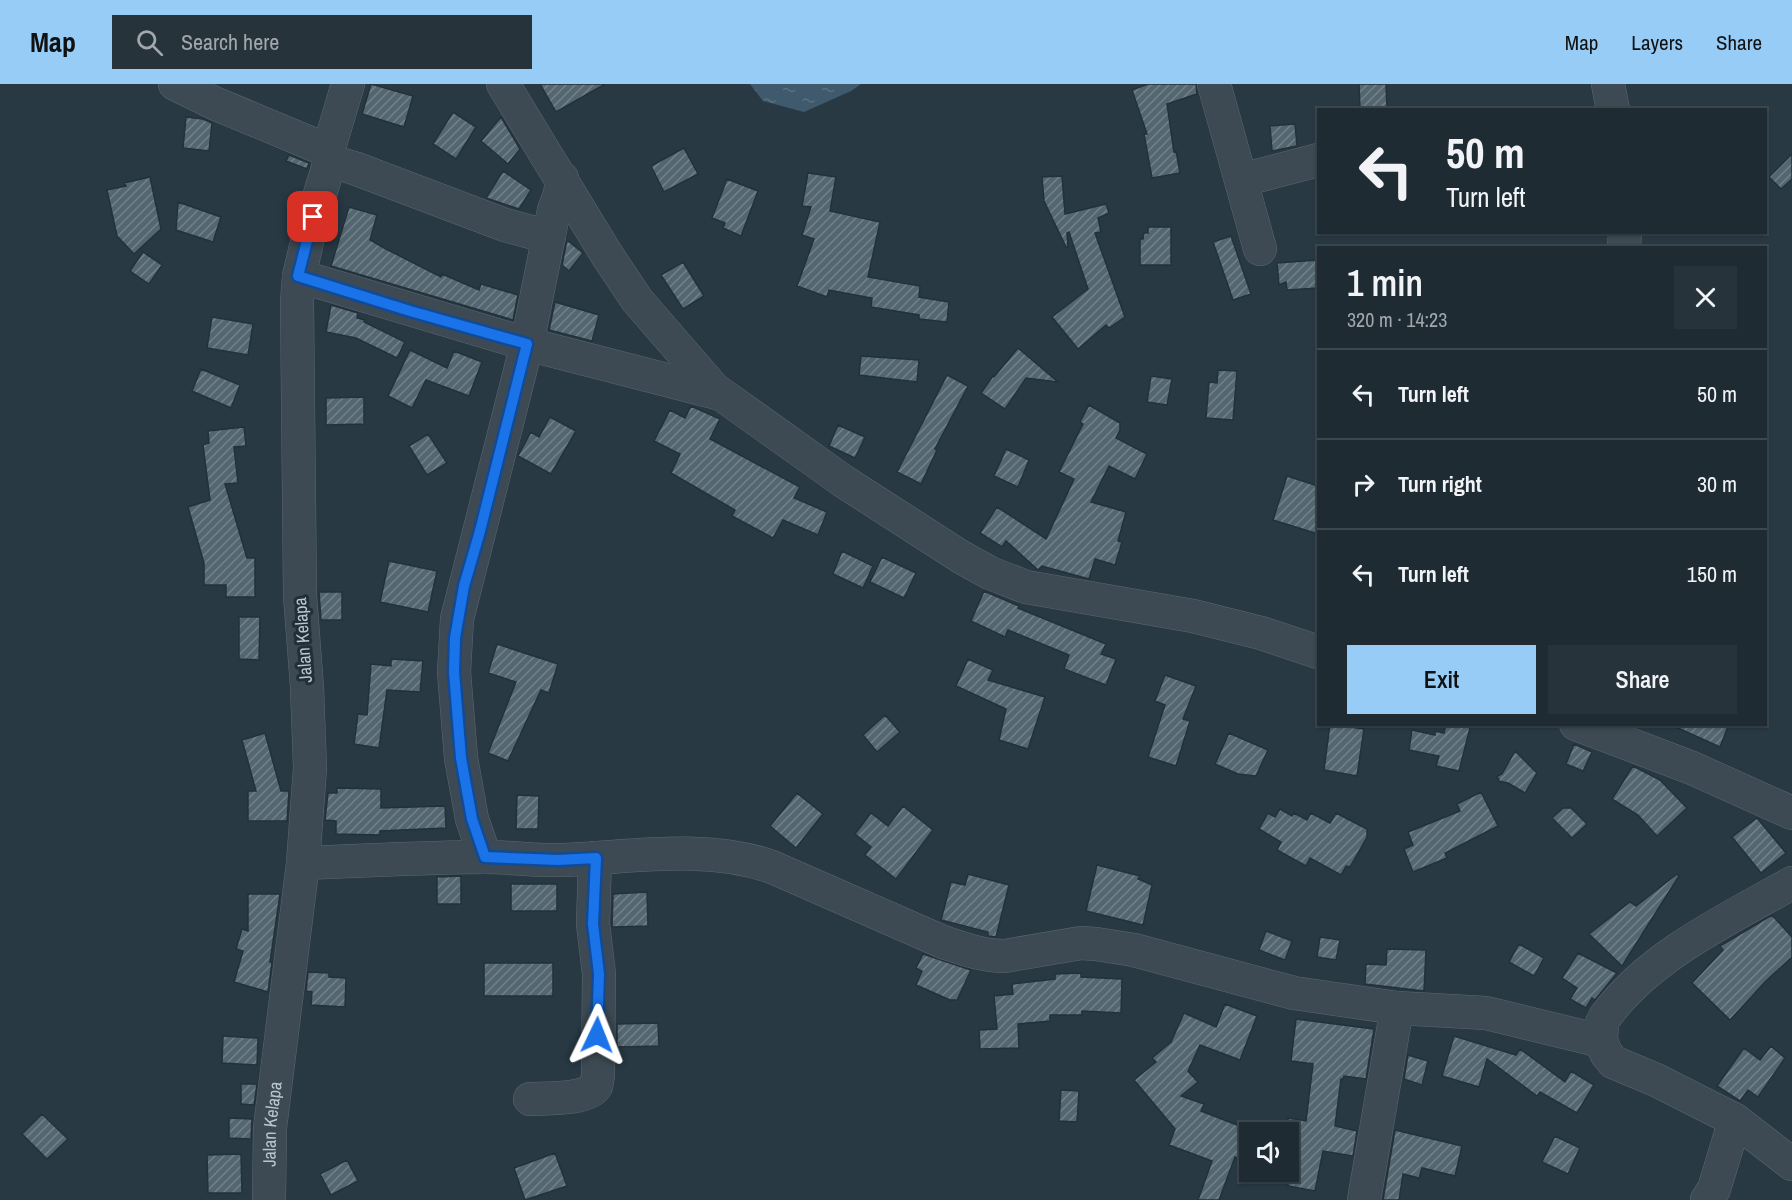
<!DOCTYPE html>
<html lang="en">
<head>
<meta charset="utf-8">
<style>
  body { margin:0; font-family:"Archivo Narrow",sans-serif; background:#26333b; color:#f1f3f6; height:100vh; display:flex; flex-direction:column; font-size:22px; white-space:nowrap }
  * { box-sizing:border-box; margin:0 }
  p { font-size:20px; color:#a1a7ac }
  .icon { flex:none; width:33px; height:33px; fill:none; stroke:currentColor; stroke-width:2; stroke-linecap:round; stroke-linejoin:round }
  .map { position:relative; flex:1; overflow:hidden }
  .sheet { position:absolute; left:1317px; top:162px; width:450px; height:480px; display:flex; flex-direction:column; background:#1e2b33; border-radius:0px; box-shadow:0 2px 4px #0004,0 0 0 2px #3c474e }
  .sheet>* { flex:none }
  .guide { position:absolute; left:1317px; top:24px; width:450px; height:126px; border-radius:0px; box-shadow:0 2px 4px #0004,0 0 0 2px #3c474e; background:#1e2b33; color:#f1f3f6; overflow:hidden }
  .controls { position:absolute; left:1239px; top:1038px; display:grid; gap:12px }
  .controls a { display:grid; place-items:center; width:60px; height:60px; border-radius:0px; background:#1e2b33; box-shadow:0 2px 4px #0004,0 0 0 2px #3c474e; font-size:30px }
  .pin { position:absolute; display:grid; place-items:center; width:51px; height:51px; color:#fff; margin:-26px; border-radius:12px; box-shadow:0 3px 9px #0006 }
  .me { position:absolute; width:66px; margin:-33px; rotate:2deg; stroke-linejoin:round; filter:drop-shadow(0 0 4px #0008) }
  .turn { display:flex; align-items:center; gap:21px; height:126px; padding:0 30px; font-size:27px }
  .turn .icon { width:78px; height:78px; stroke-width:2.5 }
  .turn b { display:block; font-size:42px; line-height:51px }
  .round { display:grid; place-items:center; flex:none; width:63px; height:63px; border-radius:0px; background:#26333b }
  .headline { display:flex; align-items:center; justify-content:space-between; height:102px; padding:0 30px }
  h1 { font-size:36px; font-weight:600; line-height:45px }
  .cta { display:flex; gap:12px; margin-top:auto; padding:12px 30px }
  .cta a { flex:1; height:69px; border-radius:0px; background:#96ccf6; color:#111; font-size:24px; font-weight:600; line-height:69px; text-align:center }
  .cta a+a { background:#26333b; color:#f1f3f6 }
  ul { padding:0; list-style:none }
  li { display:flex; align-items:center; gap:18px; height:90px; padding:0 30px; border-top:2px solid #3c474e }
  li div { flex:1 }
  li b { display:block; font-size:22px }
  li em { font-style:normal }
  header { display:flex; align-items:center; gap:36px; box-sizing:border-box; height:84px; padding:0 30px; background:#96ccf6; color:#111 }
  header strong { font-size:28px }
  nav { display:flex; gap:33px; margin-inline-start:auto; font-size:21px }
  .search { width:420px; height:54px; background:#26333b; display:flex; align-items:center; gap:15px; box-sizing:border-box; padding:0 21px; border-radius:0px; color:#a1a7ac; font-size:22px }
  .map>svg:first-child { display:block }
  .water { fill:url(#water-ripples) }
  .building { fill:url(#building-hatch); stroke:#23313b; stroke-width:1.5 }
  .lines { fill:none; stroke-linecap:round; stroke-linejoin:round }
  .minor-casing { stroke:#5b6871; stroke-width:34 }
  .minor { stroke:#3d4a53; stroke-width:33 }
  .route-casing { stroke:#114b97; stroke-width:15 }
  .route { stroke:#1a73e8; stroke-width:10 }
  .labels { text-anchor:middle; stroke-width:6; stroke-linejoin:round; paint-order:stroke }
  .street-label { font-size:18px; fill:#bac5cd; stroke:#212f39 }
</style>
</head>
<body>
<header>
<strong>Map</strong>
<div class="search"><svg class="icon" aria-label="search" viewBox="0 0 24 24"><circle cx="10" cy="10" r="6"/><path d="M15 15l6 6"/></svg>Search here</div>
<nav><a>Map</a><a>Layers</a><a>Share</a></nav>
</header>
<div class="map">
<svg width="1792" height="1116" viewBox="0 0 1792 1116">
  <defs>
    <pattern id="water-ripples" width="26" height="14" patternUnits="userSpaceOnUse" patternTransform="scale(1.5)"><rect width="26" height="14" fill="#3f5a6c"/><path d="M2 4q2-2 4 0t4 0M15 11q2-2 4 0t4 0" fill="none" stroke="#597080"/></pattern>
    <pattern id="building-hatch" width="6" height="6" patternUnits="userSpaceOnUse" patternTransform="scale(1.5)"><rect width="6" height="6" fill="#546670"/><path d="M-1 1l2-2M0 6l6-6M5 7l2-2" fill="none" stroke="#72818a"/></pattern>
  </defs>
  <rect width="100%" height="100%" fill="#283944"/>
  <path class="water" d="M750,0H861L851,7L804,28L763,17Z"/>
  <path class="building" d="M371,0L413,12L404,43L362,30Z
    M540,0H605L556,28Z
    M1148,0H1196L1197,10L1167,20L1174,68L1176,67L1180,89L1152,94L1144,50H1147L1132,6Z
    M1359,0H1386L1387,26H1360Z
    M453,28L476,43L456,75L433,60Z
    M186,33L203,35L212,39L209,67L183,64Z
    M501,33L520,65L508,80L481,57Z
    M1295,40L1297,62L1272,67L1270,42Z
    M684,64L698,90L664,108L651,82Z
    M1792,70V95L1781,105L1769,93Z
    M289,71L309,79L307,85L286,77Z
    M503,87L531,106L519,125L486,114Z
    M808,89L836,93L830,127L880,138L868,193L920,202L919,213L949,218L947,238L919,235V231L871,223L872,214L829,206L827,213L797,202L814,155L802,151L811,123L802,122Z
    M1062,92L1065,130L1106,120L1109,129L1098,134L1101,148L1095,149L1125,233L1109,244L1106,241L1078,265L1052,233L1088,205L1069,148L1067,149L1068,163H1066L1044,117L1042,93Z
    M150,93L161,145L134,170L117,152L107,106L126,102L124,99Z
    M727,95L758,107L741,152L723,144L725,139L712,134Z
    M178,118L221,133L213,158L176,146Z
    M349,123L377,131L370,156L386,165L441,193L442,190L479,206L481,200L518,211L513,236L331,182Z
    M1148,143H1171V181H1140V155H1143L1144,149H1148Z
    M1231,152L1251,210L1233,216L1213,158Z
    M567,156L583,169L569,187L562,181Z
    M143,168L162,181L149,200L130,187Z
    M1318,176V204L1287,206L1286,198L1279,201L1277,179Z
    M683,178L704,212L683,225L661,191Z
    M555,218L599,231L592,257L549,246Z
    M331,221L358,229L357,234L365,236L364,238L405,258L397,274L356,254L326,248Z
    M212,233L253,240L248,271L207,264Z
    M1018,264L1058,298L1026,294L1005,325L981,309L993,292L994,293Z
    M410,266L447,284L454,267L482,278L469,312L426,296L412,324L388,312Z
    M861,272L919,276L917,298L859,291Z
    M201,285L240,301L231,324L192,307Z
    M1218,286L1237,287L1233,336L1206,334L1209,298L1217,299Z
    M947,291L968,302L935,365L937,366L921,400L897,388Z
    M1151,292L1172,295L1167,321L1147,318Z
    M364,313V340L326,341V314Z
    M1089,321L1120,339V346L1116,354L1147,370L1135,395L1109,382L1091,418L1126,428L1118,457L1122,458L1115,481L1095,475L1089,495L1042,482L1038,486L1006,457L1002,463L980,449L997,423L1046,455L1074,395L1059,388L1083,340L1080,338Z
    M691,322L720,335L710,355L800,403L794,414L827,428L818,451L783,436L773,454L732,432L735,426L671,389L680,370L654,357L670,326L685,334Z
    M550,333L576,347L551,390L518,372L531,348L539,353Z
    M838,341L865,353L855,374L829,362Z
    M244,343L246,362L234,363L238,399L225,400L247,474H255V513H226V501H204V479L188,423L210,416L203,361L209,359L208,347Z
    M428,350L447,379L427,391L409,362Z
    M1006,365L1029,376L1018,403L994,392Z
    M1287,392L1318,402V450L1273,436Z
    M842,467L873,482L863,504L833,490Z
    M882,473L916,489L904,514L870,498Z
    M389,477L437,487L428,528L380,518Z
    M984,507L1019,522L1018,524L1106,560L1101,570L1116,575L1106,601L1064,585L1069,571L1008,546L1005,553L971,537Z
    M319,508H342V536H321Z
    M239,533H260L259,576L239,575Z
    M497,560L558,580L549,609L541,606L508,677L488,669L516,598L488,589Z
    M391,575L423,577L420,608L387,606L379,664L354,660L358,630L367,631L371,580L391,582Z
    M968,575L993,586L988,596L1045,613L1028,665L999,656L1006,625L956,602Z
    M1165,591L1196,602L1183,635L1190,637L1176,682L1148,673L1165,621L1155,617Z
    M885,631L900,648L877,668L863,651Z
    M1330,640L1364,645L1357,692L1324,686Z
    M1446,640H1471L1459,687L1436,682L1439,672L1409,666L1412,646L1435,651V647L1444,649Z
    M1669,640H1729L1720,663Z
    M265,649L281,707H289L287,737H248V707H256L242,656Z
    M1229,649L1268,666L1256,692L1238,690L1215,680Z
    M1574,660L1592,668L1583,687L1566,680Z
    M1515,667L1537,689L1525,709L1508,699L1498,697L1499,695L1496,693L1502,690Z
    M1633,682L1660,696L1687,724L1657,752L1638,731L1612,715Z
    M337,704L381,705V724L445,722L446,744L380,747V751L336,750V737L325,736L328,709H337Z
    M1481,708L1498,742L1445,769L1447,774L1413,788L1404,765L1413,761L1408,748L1460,727L1457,720Z
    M797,709L823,730L796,764L770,742Z
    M517,711L539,712L538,745H516Z
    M903,722L933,746L896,795L865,771L871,763L855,750L871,729L888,742Z
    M1563,724H1571L1587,740L1572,754L1552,734Z
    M1280,725L1292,732L1294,729L1307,736L1311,729L1330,739L1336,729L1367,745V753L1350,783L1346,782L1341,791L1310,774L1306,782L1277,766L1281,758L1259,745L1268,729L1275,733Z
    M1757,734L1786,769L1761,789L1732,753Z
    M1097,781L1140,792L1138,795L1152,801L1143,841L1086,827Z
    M968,790L1009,801L996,853L988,852V848L941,836L951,798L965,801Z
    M1677,790L1679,792L1622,882L1589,850L1630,818L1636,822Z
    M461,792V820H437V793Z
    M511,800H557V827H511Z
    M647,808L648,842L612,843L613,810Z
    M248,810H280L270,878H272L268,908L234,898L243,867L236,865L242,845L248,847Z
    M1772,831L1792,853V873L1765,898L1730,936L1692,899L1723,866L1720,862Z
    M1266,847L1292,857L1285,876L1259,866Z
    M1320,853L1340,856L1336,876L1317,873Z
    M1519,860L1544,874L1534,892L1509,878Z
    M1387,865L1426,866L1424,907L1365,900L1366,880L1386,881Z
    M1578,869L1617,889L1595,916L1592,914L1586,924L1570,915L1577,904L1562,894Z
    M923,870L971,886L957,916H950L916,901L922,887L916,884Z
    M484,879H553V912H484Z
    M308,888L329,889V893L346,894L345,923L311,921L312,908L306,907Z
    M1081,889V893L1122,895L1121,929L1082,927V931H1050V937L1018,940L1019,964L980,965L979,946L997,945L994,912L1013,910L1012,900L1055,895V890Z
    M1225,920L1257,932L1240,976L1200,961L1188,987L1198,998L1181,1012L1204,1020L1201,1027L1250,1046V1079L1235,1073L1219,1116H1198L1212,1077L1169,1061L1175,1045L1134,996L1156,978L1152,974L1171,958L1184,929L1216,943Z
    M1296,935L1374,945L1366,995L1344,992L1343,995H1341L1335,1042L1357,1047L1353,1072L1323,1067L1315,1107L1288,1102V1034L1306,1037L1313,980L1291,977Z
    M658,939L659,962L617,963V940Z
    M223,952L258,954L257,981L222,979Z
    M1454,952L1516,971L1520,965L1565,998L1571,987L1594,1001L1577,1029L1540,1008L1537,1012L1487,975L1479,1003L1442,992Z
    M1771,962L1785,974L1758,1013L1748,1006L1740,1017L1717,1002L1744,964L1760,976Z
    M1408,971L1428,977L1422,1001L1404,995Z
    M241,1000H257L254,1021L241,1020Z
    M1061,1006L1079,1007L1077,1038L1059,1037Z
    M42,1030L68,1055L47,1075L22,1050Z
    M229,1034L252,1035L251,1055L229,1054Z
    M1395,1046L1462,1062L1455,1092L1422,1084L1419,1094L1403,1090L1399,1116H1383Z
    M1555,1052L1580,1064L1568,1090L1542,1078Z
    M555,1069L567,1102L525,1116L514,1084Z
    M241,1070L242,1109H208L207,1071Z
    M347,1076L358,1097L331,1111L320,1090Z"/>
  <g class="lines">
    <defs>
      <g id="minor">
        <path d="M175,0L214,19L317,62L329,64"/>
        <path d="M503,0L607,171L637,216L714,305L843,397L961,473L990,489L1026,503L1193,532L1261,549L1318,568"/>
        <path d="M1214,0L1260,165"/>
        <path d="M1608,0L1613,26"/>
        <path d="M330,77L354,84L505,141L549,153"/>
        <path d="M1242,96L1318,76"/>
        <path d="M1624,164L1625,148"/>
        <path d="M299,192L527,260L721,310"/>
        <path d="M1576,640L1692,684L1792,729"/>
        <path d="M485,773L472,735L461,674L454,588L457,535L527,260L554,126L560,110L562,94"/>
        <path d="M303,779C364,777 425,773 486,773C510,773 535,777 559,776C629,774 705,759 772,783L943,858C964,865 983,872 1005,872L1081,859L1096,860L1134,866L1294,909L1397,924L1486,929L1601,957"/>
        <path d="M1792,799C1728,835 1649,872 1605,933L1602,939L1601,957L1606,969L1613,978L1656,996L1735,1036L1792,1080"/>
        <path d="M530,1015C544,1014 589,1016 596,1002C597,999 597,995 598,992L599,890L593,840L595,774"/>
        <path id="s1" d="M269,1116L270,1044L303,779L310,684L307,603L300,512L297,217L299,192L313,133L330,77L329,64L348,0"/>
        <path d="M1364,1116L1397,924"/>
        <path d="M1707,1116L1714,1105L1735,1036"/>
      </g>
    </defs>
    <use href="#minor" class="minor-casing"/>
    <use href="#minor" class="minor"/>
  </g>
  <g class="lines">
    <defs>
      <path id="route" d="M313,133L298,192L410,227L527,260L480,447L464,502L455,554L454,588L461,674L472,735L485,773L558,776L596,774L593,840L599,890L597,951"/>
    </defs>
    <use href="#route" class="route-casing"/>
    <use href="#route" class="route"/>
  </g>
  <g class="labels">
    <g class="street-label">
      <text transform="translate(303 556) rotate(-94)" y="6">Jalan Kelapa</text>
      <text dy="6" stroke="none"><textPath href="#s1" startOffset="76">Jalan Kelapa</textPath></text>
    </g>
  </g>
</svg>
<div class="controls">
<a><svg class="icon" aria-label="sound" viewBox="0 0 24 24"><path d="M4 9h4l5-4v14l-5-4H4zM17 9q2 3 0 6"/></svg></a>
</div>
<div class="pin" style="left:313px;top:133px;background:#d93025"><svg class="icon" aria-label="arrive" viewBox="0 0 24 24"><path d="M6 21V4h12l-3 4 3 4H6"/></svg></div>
<svg class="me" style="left:597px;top:951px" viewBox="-20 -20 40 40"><path d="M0-17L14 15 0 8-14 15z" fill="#1a73e8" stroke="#fff" stroke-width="4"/></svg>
<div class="guide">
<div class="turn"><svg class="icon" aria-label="left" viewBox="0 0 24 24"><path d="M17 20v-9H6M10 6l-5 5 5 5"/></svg><div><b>50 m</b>Turn left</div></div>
</div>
<section class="sheet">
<div class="headline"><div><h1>1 min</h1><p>320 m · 14:23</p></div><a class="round"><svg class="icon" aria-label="close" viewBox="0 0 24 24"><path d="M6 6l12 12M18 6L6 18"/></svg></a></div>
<ul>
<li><svg class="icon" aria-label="left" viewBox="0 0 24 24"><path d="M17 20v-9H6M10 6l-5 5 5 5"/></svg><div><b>Turn left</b></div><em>50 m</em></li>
<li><svg class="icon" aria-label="right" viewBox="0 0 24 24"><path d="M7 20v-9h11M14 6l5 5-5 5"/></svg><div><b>Turn right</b></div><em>30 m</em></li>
<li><svg class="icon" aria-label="left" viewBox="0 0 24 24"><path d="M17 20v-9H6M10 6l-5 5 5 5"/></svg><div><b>Turn left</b></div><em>150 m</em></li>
</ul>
<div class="cta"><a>Exit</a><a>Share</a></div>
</section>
</div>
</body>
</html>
